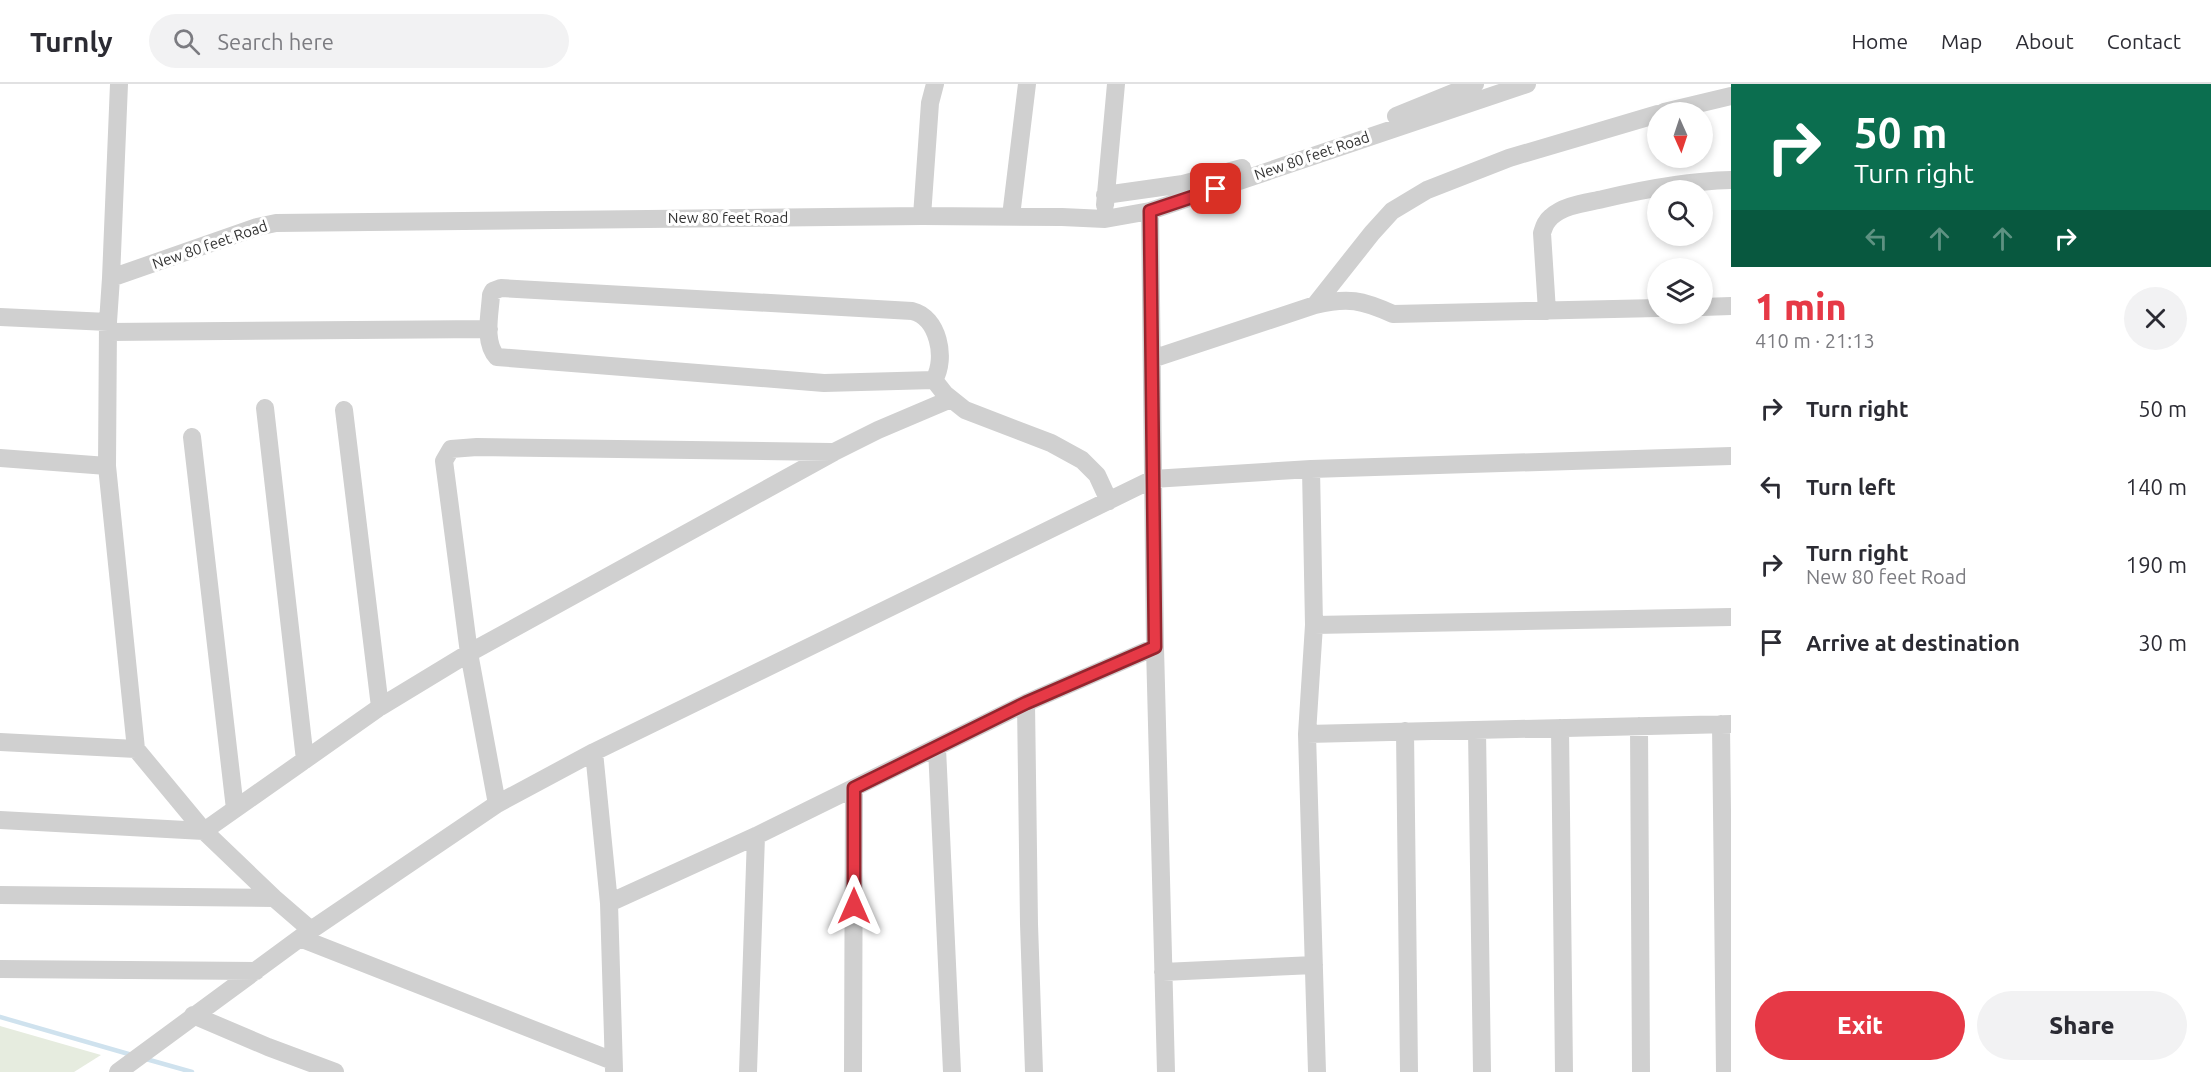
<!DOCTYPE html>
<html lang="en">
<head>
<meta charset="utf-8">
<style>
  body { margin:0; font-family:Ubuntu,sans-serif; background:#f2f2f3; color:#2b2b33; height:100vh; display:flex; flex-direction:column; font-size:22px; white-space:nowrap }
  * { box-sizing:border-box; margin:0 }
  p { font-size:20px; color:#7c7c81 }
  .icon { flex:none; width:33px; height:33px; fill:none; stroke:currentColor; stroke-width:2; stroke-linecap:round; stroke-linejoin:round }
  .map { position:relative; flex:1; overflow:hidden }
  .side { display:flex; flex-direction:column; background:#fff; width:480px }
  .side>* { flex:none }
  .banner { background:#0b6e4f; color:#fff; overflow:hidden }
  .needle { width:39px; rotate:177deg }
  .fabs { position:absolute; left:1647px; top:18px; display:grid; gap:12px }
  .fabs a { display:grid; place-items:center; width:66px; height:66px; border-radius:50%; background:#fff; box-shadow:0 3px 9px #0003; font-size:30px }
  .pin { position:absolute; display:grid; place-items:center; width:51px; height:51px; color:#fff; margin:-26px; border-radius:12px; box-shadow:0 3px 9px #0006 }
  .me { position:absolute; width:66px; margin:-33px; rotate:0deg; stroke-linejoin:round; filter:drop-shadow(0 0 4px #0008) }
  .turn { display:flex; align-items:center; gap:21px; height:126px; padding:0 24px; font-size:27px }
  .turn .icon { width:78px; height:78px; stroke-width:2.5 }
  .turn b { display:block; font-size:42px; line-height:51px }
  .lanes { display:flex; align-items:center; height:57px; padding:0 24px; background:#0003; justify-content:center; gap:30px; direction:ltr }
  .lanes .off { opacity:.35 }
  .round { display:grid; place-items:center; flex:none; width:63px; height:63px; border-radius:32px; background:#f2f2f3 }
  .headline { display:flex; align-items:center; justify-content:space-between; height:102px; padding:0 24px }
  h1 { font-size:36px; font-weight:800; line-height:45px; color:#e63946 }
  .primary-button { display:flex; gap:12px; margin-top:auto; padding:12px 24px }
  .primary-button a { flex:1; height:69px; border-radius:36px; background:#e63946; color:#fff; font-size:24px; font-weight:800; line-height:69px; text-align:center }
  .primary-button a+a { background:#f2f2f3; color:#2b2b33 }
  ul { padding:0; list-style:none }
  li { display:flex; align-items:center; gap:18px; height:78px; padding:0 24px }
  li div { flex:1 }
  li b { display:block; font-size:22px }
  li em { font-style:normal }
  header { display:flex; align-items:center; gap:36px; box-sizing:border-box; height:84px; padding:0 30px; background:#fff; border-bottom:2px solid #e1e1e2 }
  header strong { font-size:28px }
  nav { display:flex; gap:33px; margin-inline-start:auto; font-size:21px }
  .search { width:420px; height:54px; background:#f2f2f3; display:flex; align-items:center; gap:15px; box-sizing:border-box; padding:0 21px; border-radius:33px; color:#7c7c81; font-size:22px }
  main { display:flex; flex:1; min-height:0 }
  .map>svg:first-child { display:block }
  .green { fill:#e6ecdf }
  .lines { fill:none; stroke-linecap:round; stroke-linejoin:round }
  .stream { stroke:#cfe2ee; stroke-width:4.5 }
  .minor { stroke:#d0d0d0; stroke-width:18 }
  .route-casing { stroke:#96252e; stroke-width:15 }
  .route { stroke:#e63946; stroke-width:10 }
  .labels { text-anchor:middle; stroke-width:6; stroke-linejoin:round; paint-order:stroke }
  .street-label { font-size:15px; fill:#333; stroke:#fff }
</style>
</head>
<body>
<header>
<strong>Turnly</strong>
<div class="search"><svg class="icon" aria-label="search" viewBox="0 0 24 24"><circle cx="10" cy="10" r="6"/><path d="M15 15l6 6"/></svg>Search here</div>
<nav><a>Home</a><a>Map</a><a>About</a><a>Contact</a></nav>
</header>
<main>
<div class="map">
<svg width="1731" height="988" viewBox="0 0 1731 988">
  <rect width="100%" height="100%" fill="#fff"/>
  <path class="green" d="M0,942L101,971L74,988H0Z"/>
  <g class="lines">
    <path class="stream" d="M0,933L132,971
      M146,975L192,988"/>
    <path class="minor" d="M119,0L111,194L257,143L276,139L922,132L1062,133L1105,135L1150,127L1527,0
      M1664,28L1731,12
      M1396,32L1475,0
      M1105,111L1183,100L1242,84
      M1105,121L1116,0
      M1150,127L1155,563L1166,988
      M922,132L930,19L935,0
      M1011,132L1027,0
      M111,194L108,238L107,382L136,665L204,747L274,814L311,846
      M1315,221L1372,149L1392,127L1427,106L1509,74L1658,30
      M1702,223L1731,222
      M1547,227L1542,149C1544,143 1545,138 1551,133C1564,121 1585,119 1603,115C1645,105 1687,97 1731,96
      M0,233L108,238
      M108,248L489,245
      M1152,275L1315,221C1348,213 1362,216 1393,230L1658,224
      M934,296C947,274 938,233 912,227L501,204L493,207L491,211C490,230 483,258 497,273L824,299L934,296L945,310L965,326L1051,359L1082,376L1097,391L1109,417
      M265,324L305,676
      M344,326L380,623
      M192,353L235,725
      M0,374L107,382
      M1311,385L1314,541L1307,650L1317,988
      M1314,541L1731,533
      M1026,619L1029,840L1034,988
      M1721,640L1725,988
      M1639,642L1641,988
      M1560,644L1564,988
      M1477,646L1482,988
      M1405,647L1409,988
      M1307,650L1731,640
      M0,658L136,665
      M937,664L952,988
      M594,668L609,819L614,986
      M497,720L469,569L444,377L451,365L477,363L831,368
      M0,736L204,747L380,623L469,569L834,368L878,346L951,315
      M0,811L274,814
      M609,819L756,752L1026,619L1155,563
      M300,854L613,977
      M0,885L256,887
      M1163,888L1314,881
      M193,931L268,963L335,988
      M118,988L311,846L497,720L594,668L1153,395L1311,385L1731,372
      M748,988L756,752
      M853,988L854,704"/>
  </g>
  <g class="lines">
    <defs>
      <path id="route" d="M854,822V704L1026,619L1155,563L1150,127L1216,105"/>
    </defs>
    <use href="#route" class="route-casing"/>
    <use href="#route" class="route"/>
  </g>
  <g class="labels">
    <g class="street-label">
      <text transform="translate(1312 72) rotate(-19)" y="5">New 80 feet Road</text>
      <text x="728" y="139">New 80 feet Road</text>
      <text transform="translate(210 161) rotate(-19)" y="5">New 80 feet Road</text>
    </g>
  </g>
</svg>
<div class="fabs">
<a><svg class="needle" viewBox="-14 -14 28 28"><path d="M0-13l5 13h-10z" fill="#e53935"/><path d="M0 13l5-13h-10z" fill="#7c7c81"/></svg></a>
<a><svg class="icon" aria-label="search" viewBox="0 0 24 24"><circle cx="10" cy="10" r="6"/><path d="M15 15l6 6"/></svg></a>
<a><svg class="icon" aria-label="layers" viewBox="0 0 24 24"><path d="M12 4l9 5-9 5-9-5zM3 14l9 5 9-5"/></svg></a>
</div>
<div class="pin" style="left:1216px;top:105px;background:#d93025"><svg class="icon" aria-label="arrive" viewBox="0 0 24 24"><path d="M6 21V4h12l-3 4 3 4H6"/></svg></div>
<svg class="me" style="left:854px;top:822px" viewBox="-20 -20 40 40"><path d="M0-17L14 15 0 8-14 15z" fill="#e63946" stroke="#fff" stroke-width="4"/></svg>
</div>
<section class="side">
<div class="banner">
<div class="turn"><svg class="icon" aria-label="right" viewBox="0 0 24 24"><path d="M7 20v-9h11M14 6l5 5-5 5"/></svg><div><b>50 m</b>Turn right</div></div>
<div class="lanes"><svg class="icon off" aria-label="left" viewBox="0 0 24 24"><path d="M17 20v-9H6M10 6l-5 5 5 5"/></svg><svg class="icon off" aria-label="ahead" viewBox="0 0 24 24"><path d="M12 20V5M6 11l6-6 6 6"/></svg><svg class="icon off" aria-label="ahead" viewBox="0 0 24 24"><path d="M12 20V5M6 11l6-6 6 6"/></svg><svg class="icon" aria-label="right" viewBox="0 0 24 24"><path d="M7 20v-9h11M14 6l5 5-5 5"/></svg></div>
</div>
<div class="headline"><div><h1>1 min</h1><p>410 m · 21:13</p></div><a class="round"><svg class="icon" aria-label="close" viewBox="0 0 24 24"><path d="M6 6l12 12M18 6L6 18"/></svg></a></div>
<ul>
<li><svg class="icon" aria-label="right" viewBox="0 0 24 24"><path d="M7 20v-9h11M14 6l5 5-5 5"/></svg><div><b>Turn right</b></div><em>50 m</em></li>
<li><svg class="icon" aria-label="left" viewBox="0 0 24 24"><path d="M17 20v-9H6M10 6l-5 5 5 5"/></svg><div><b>Turn left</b></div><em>140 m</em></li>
<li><svg class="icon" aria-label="right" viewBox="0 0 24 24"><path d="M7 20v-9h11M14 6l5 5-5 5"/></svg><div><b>Turn right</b><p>New 80 feet Road</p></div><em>190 m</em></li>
<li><svg class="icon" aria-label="arrive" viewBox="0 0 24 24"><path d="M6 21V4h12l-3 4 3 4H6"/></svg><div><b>Arrive at destination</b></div><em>30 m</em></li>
</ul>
<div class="primary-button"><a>Exit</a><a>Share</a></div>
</section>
</main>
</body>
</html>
